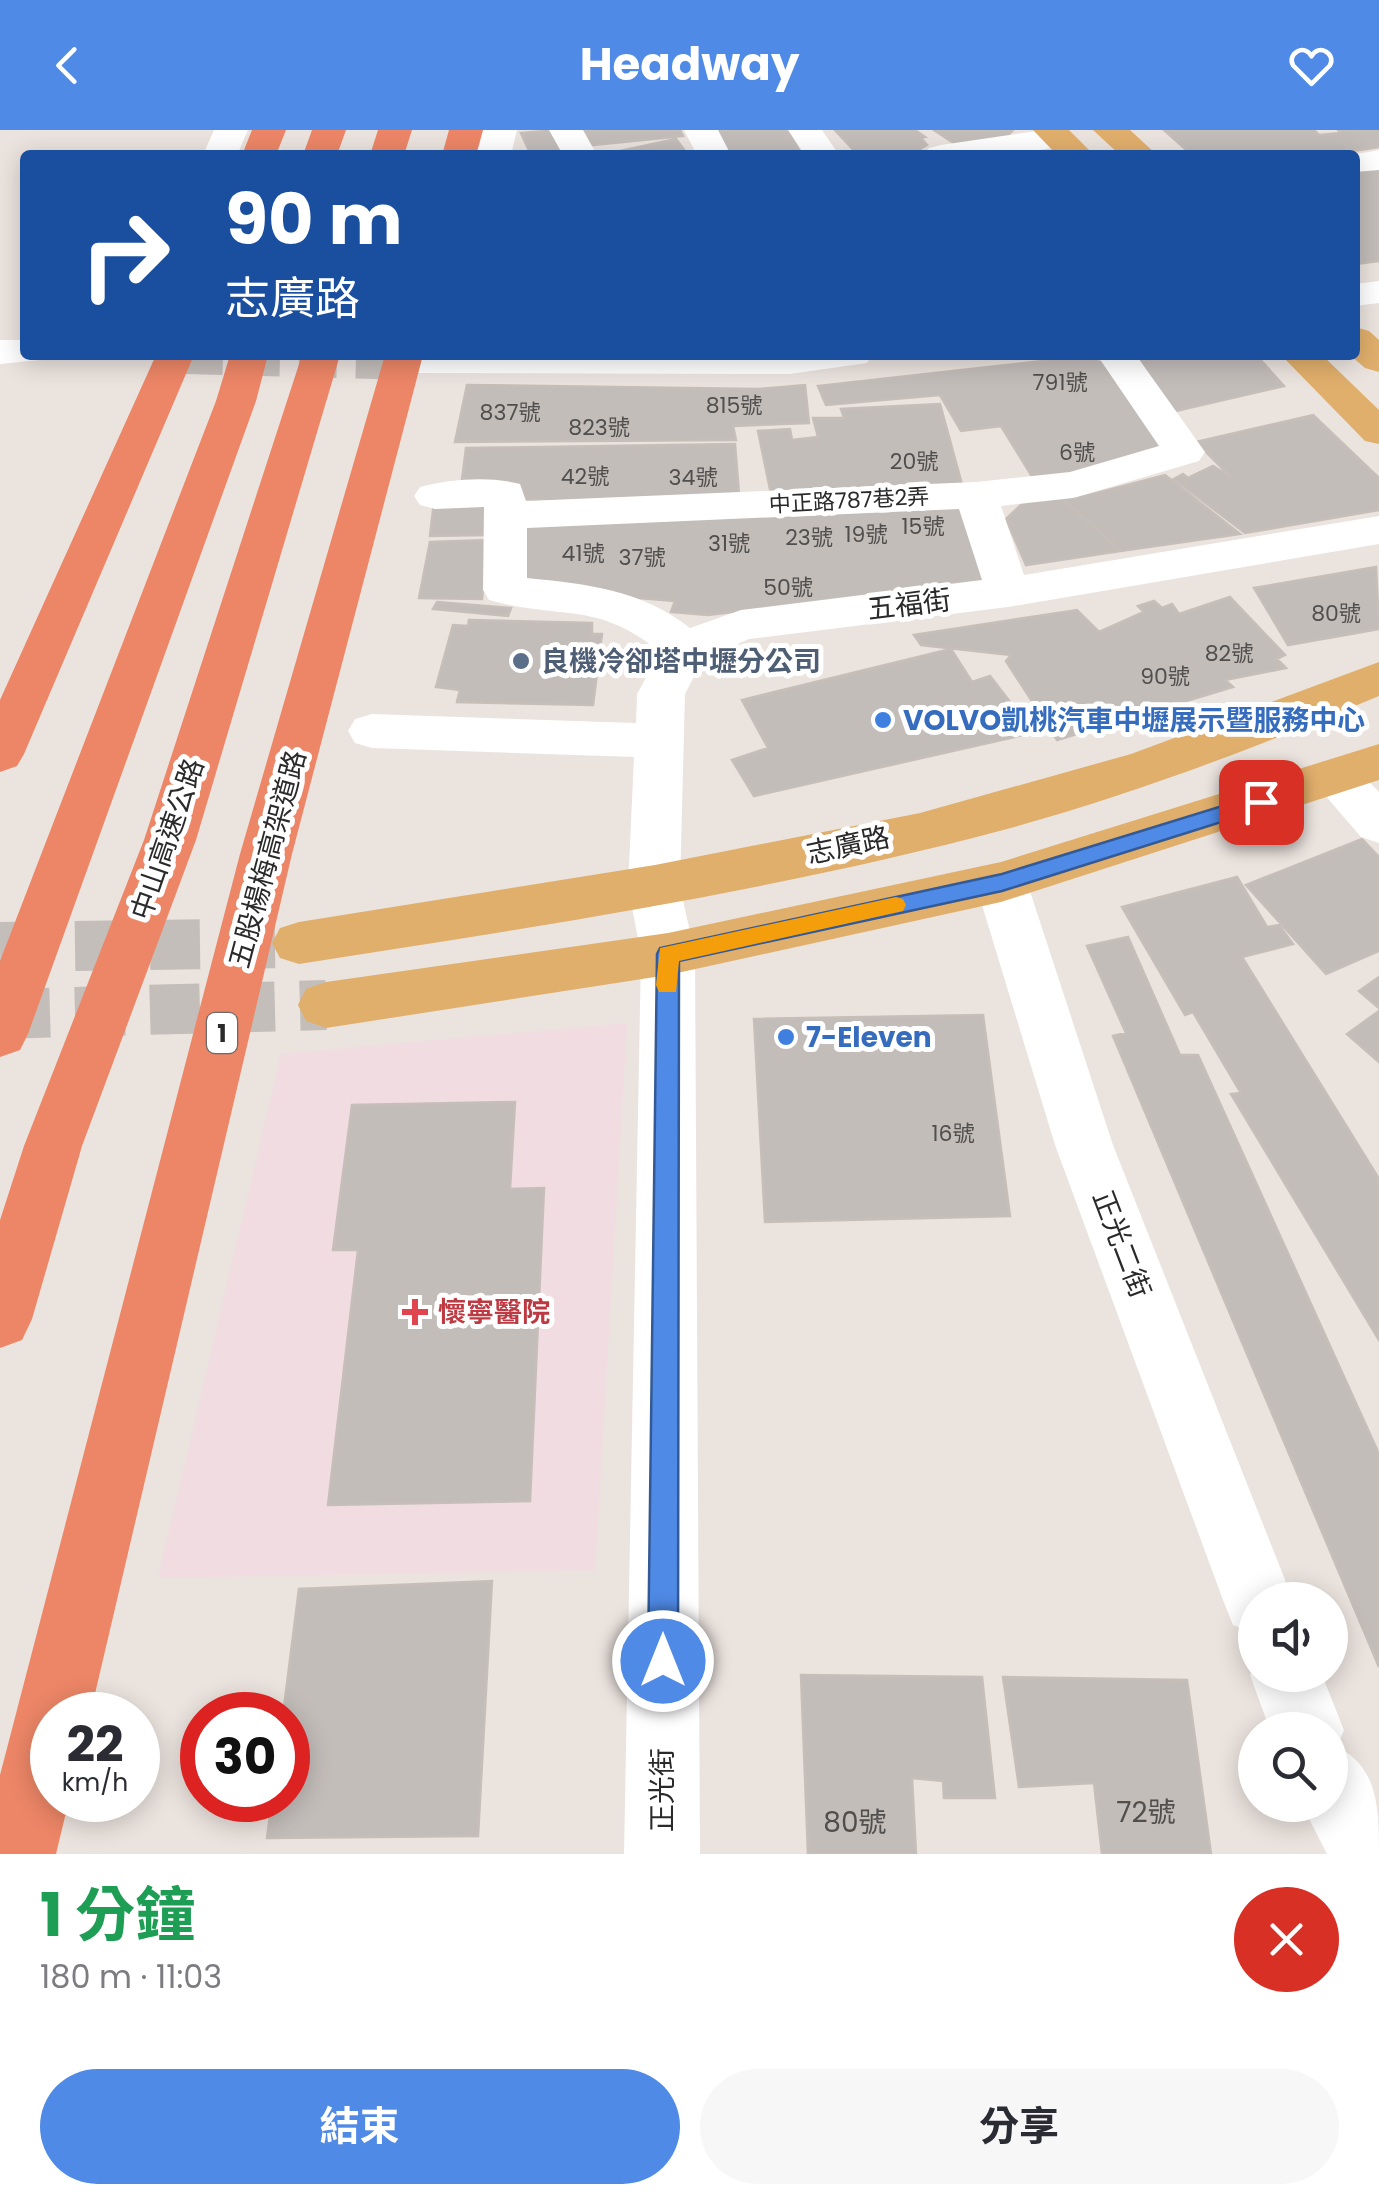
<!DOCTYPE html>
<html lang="zh-TW">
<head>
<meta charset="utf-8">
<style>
  body { margin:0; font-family:Poppins,"Noto Sans TC",sans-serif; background:#f7f7f7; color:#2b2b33; height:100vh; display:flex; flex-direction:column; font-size:38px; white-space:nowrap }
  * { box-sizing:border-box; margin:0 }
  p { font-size:32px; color:#7c7c81 }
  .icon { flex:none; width:55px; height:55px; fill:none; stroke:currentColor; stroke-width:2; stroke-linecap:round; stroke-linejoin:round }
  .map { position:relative; height:1724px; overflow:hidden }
  .details { display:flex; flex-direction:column; background:#fff; flex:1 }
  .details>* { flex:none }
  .hud { position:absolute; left:20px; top:20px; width:1340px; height:210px; border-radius:10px; box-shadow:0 5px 25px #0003; background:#1a4fa0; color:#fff; overflow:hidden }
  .fabs { position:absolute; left:1238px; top:1452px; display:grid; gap:20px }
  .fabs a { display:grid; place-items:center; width:110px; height:110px; border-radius:50%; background:#fff; box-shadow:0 5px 25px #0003; font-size:50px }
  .speed { position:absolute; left:30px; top:1562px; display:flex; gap:20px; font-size:50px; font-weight:700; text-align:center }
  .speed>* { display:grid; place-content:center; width:130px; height:130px; border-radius:50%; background:#fff; box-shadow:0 5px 25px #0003; line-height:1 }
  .speed small { font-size:25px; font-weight:400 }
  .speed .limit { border:15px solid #d22; background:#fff; color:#111 }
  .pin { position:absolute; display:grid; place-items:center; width:85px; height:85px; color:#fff; margin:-42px; border-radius:20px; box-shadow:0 5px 15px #0006 }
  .me { position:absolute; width:110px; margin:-55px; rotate:0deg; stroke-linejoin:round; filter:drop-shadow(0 0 8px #0008) }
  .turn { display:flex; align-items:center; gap:35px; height:210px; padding:0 40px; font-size:45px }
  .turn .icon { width:130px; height:130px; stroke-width:2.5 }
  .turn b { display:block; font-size:70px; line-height:85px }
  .round { display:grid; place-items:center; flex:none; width:105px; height:105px; border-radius:52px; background:#f7f7f7 }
  .summary { display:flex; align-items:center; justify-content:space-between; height:170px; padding:0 40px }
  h1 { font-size:60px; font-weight:700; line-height:75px; color:#1e9e55 }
  .cta { display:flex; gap:20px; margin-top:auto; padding:20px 40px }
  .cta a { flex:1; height:115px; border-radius:60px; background:#4f8ae6; color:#fff; font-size:40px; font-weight:700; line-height:115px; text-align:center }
  .cta a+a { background:#f7f7f7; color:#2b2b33 }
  header { display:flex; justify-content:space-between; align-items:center; height:130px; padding:0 40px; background:#4f8ae6; color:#fff; font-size:45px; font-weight:700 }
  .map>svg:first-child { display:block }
  .medical { fill:#f0dce1 }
  .building { fill:#c3bdba; stroke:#c6beb8; stroke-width:2.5 }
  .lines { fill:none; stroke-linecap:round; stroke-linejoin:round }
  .minor-tunnel { stroke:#c4beba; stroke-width:38; stroke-dasharray:38 19; stroke-linecap:butt }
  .major-tunnel { stroke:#c4beba; stroke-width:50; stroke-dasharray:50 25; stroke-linecap:butt }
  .minor { fill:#fff; fill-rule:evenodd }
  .major { fill:#e1af6c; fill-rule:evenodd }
  .highway { fill:#ed8667; fill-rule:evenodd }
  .route { fill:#4f8ae6; stroke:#335a96; stroke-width:2.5 }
  .slow { fill:#f59e0b }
  .service-dot { fill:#5c6f8a; stroke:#fff; stroke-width:4 }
  .shop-dot { fill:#3f7fe0; stroke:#fff; stroke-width:4 }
  .health-dot { fill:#e0444e; stroke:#fff; stroke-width:4 }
  .labels { text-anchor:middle; stroke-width:10; stroke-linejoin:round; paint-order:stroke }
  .number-label { font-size:22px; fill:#504f4e }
  .far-street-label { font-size:22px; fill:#2a2a2a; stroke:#fff }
  .shield { fill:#fff; stroke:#6a6a6a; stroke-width:2.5 }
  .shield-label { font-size:25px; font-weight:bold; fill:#2a2a2a }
  .street-label { font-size:28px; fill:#2a2a2a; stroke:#fff }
  .service-label { font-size:28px; font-weight:bold; fill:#4e5e75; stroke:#fff; text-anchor:start }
  .shop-label { font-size:28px; font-weight:bold; fill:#366cbe; stroke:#fff; text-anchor:start }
  .health-label { font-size:28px; font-weight:bold; fill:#be3a42; stroke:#fff; text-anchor:start }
  .near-number-label { font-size:28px; fill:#504f4e }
</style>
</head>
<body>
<header><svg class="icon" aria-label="back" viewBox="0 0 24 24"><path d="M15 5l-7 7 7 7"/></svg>Headway<svg class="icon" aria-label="heart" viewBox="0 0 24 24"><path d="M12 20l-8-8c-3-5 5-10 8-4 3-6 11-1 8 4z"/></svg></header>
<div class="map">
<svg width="1379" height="1724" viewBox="0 0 1379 1724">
  <rect width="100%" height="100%" fill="#ebe3de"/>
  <path class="medical" d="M627,893L595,1440L158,1448L281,924Z"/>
  <path class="building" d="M556,0L571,23L531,25L521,3Z
    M583,0H680L683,6L584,16L579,8L588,5Z
    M716,0H787L802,25H728Z
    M835,0H915L925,7L921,8L927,15L920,19L858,25Z
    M934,0H1013L1007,6L955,14Z
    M1164,0H1314L1319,5L1341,3L1338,0H1379V17L1346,22L1349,25H1192Z
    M676,9L688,25H602Z
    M1355,31L1379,38V131L1355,134Z
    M1133,225H1256L1284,256L1171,282Z
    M1079,227L1105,233L1165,321L1036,353L1001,296L961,301L940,265L826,275L818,256Z
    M467,255L758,259L805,255L809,293L733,296L736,310L455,312Z
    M940,274L963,358L771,364L758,301L790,299L792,310L818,307L813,288H844L841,279Z
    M1313,285L1379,348V380L1245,403L1174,349L1183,344L1188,348L1213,336L1232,348L1196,312Z
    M735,314L739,364L552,371L523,369V360L461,358L466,318Z
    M1165,345L1240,404L1121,421L1059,366L1073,364L1074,369Z
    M1059,366L1121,421L1026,435L1006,389L1024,372Z
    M490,370L487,405L430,406L434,372Z
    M963,378L984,450L708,485L671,482L675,471L519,458L524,393Z
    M488,410L482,469L419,468L430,412Z
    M1376,437L1379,499L1288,515L1254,458Z
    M1230,467L1285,525L1277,529L1286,538L1225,550L1233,557L1057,610L1006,531L1011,525L921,515L914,505L1077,480L1099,502L1144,482L1138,476L1154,471L1162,478L1172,474L1179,484Z
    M437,472L511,478L508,486L433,479Z
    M469,490L592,493V504H602L593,575L457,572L460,560L436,557L453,495L468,496Z
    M951,519L972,552L990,546L1011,573L1002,576L1023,605L754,666L732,630L768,618L742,570Z
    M1362,709L1379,727V821L1326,844L1246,755Z
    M1237,747L1267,797L1279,795L1293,814L1242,827L1379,1049V1210L1231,964L1241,963L1193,882L1185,885L1122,777Z
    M1128,807L1180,925H1198L1379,1324V1537L1113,906L1126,903L1087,816Z
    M1379,847V878L1359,861Z
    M1379,881V932L1347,904Z
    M983,885L1010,1086L765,1092L754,889Z
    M515,972L510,1059L544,1058L530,1371L328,1375L358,1120H333L352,975Z
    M492,1451L478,1706L267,1708L272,1670H288V1585H283L299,1459Z
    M801,1545L982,1547L995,1668H944L943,1651L912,1648L916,1724H808Z
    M1003,1547L1187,1550L1211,1724H1102L1094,1653L1019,1657Z"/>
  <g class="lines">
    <path class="minor-tunnel" d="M185,225L414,231"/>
    <path class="major-tunnel" d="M0,817L291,813
      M0,884L326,875"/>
    <path class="minor" d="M214,0H248L237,25H203Z
      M483,0H517L511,25H477Z
      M549,0H583L597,25H563Z
      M684,0H718L731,25H697Z
      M788,0H822L839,25H805Z
      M1043,0L1069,1L1074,8L1069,15L1010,25H924L929,18L941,15Z
      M1379,20V40L1355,42V25H1351Z
      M1379,151V173L1355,176V154Z
      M0,210H25V225H42L39,230L0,234Z
      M399,225H872L867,233L790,244L414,243L400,239L395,231Z
      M1097,225H1136L1205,322L1199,331L1073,368L1001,376L1024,445L1379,386V414L1008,477L749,509L703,529L685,564L680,757L695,824L700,1724H624L641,824L628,757L634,627L372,618L355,613L348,601L355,589L372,584L636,593L637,564L660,522C597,470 559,490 489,470L483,460L484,377L435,379L420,375L414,366L420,357C450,349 490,346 520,354L526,371L976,352L1070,342L1159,316ZM959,379L982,450L741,480L690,498C642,460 587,454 527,448V398Z
      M1336,631L1354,636L1379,662V713L1361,707L1311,649L1318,636Z
      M1001,732L1019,738L1027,752L1113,1015L1293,1470H1255V1504L1233,1495L1223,1470L1055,1015L975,752L983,738Z
      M1255,1532V1545H1322L1344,1600L1337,1617C1379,1637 1379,1681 1379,1724H1327L1302,1675H1330V1600H1270L1250,1545Z"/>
    <path class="major" d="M1033,0H1069L1094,25H1057Z
      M1093,0H1130L1157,25H1120Z
      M1355,197L1369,201L1379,210V242L1365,238L1350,225H1355Z
      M1281,225H1322L1379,280V314L1365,311Z
      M1379,532V566C1258,617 1134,664 1007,699C775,761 536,797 299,834L280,828L272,813L280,798L299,792L655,735L920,683L1131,624Z
      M1379,614V650L1001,772L668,845L326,898L306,891L298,875L306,859L326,852L668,803L1001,732Z"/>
    <path class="highway" d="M252,0H286L276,25H242Z
      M312,0H346L337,25H303Z
      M378,0H412L404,25H370Z
      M449,0H483L476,25H442Z
      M156,225H194L24,624L17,636L0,642V570Z
      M230,225H268L256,271L28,904L20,920L0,927V831L216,271Z
      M302,225H340L196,710L82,1016L32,1189L22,1210L0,1218V1090L24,1016L144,710Z
      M385,225H423L292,724L90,1585H52V1670H69L56,1724H0V1645L240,724Z"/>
  </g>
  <path class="route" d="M1261,664L1269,667L1272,672L1269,677L1002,761L679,831L678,1531L673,1541L663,1546L652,1541L648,1531L657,824L660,818L1002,744Z"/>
  <path class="slow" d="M896,767L903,769L906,775L903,781L679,831L676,862H659L656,855L660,818Z"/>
  <circle class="service-dot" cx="521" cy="531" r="10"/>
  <g class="shop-dot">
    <circle cx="883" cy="590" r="10"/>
    <circle cx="786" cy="907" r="10"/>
  </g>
  <path class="health-dot" d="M410 1167h10v10h10v10h-10v10h-10v-10h-10v-10h10z"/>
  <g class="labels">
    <g class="number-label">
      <text x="1060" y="260">791號</text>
      <text x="734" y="283">815號</text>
      <text x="510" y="290">837號</text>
      <text x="599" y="305">823號</text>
      <text x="1077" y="330">6號</text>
      <text x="914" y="339">20號</text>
      <text x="585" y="354">42號</text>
      <text x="693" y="355">34號</text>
      <text x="923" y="404">15號</text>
      <text x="866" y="412">19號</text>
      <text x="809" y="415">23號</text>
      <text x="729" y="421">31號</text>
      <text x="583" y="431">41號</text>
      <text x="642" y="435">37號</text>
      <text x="788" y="465">50號</text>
      <text x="1336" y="491">80號</text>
      <text x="1229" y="531">82號</text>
      <text x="1165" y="554">90號</text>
      <text x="953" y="1011">16號</text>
    </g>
    <g class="far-street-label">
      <text transform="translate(849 370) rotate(-3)" y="8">中正路787巷2弄</text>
    </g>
    <rect class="shield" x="207" y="883" width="30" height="40" rx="8"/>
    <g class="shield-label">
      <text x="222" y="912">1</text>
    </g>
    <g class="street-label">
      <text transform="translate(909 474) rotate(-7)" y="10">五福街</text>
      <text transform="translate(167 709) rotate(-71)" y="10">中山高速公路</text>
      <text transform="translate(848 715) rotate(-12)" y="10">志廣路</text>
      <text transform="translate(267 729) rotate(-75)" y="10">五股楊梅高架道路</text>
      <text transform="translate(1122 1114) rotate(69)" y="10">正光二街</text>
      <text transform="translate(662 1660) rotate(-90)" y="10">正光街</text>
    </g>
    <g class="service-label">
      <text x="541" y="541">良機冷卻塔中壢分公司</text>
    </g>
    <g class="shop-label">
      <text x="903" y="600">VOLVO凱桃汽車中壢展示暨服務中心</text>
      <text x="806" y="917">7-Eleven</text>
    </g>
    <g class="health-label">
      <text x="438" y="1192">懷寧醫院</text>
    </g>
    <g class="near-number-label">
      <text x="1146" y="1692">72號</text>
      <text x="855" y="1702">80號</text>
    </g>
  </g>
</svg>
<div class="fabs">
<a><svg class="icon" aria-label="sound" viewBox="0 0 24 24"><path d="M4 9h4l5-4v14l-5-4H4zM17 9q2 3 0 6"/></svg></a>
<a><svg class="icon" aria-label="search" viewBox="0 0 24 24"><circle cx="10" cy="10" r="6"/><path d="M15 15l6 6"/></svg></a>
</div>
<div class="speed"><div>22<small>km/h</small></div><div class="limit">30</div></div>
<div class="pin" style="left:1261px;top:672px;background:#d93025"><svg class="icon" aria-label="arrive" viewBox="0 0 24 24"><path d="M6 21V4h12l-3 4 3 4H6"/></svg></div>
<svg class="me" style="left:663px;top:1531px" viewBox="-20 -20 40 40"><circle r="17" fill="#4f8ae6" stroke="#fff" stroke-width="3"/><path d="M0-11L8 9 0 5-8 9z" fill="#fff"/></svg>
<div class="hud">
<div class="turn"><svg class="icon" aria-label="right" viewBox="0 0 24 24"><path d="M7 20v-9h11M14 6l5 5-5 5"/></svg><div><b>90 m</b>志廣路</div></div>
</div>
</div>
<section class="details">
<div class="summary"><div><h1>1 分鐘</h1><p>180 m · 11:03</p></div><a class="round" style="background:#d93025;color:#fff"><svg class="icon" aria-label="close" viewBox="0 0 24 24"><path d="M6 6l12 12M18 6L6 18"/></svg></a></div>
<div class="cta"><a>結束</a><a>分享</a></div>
</section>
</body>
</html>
